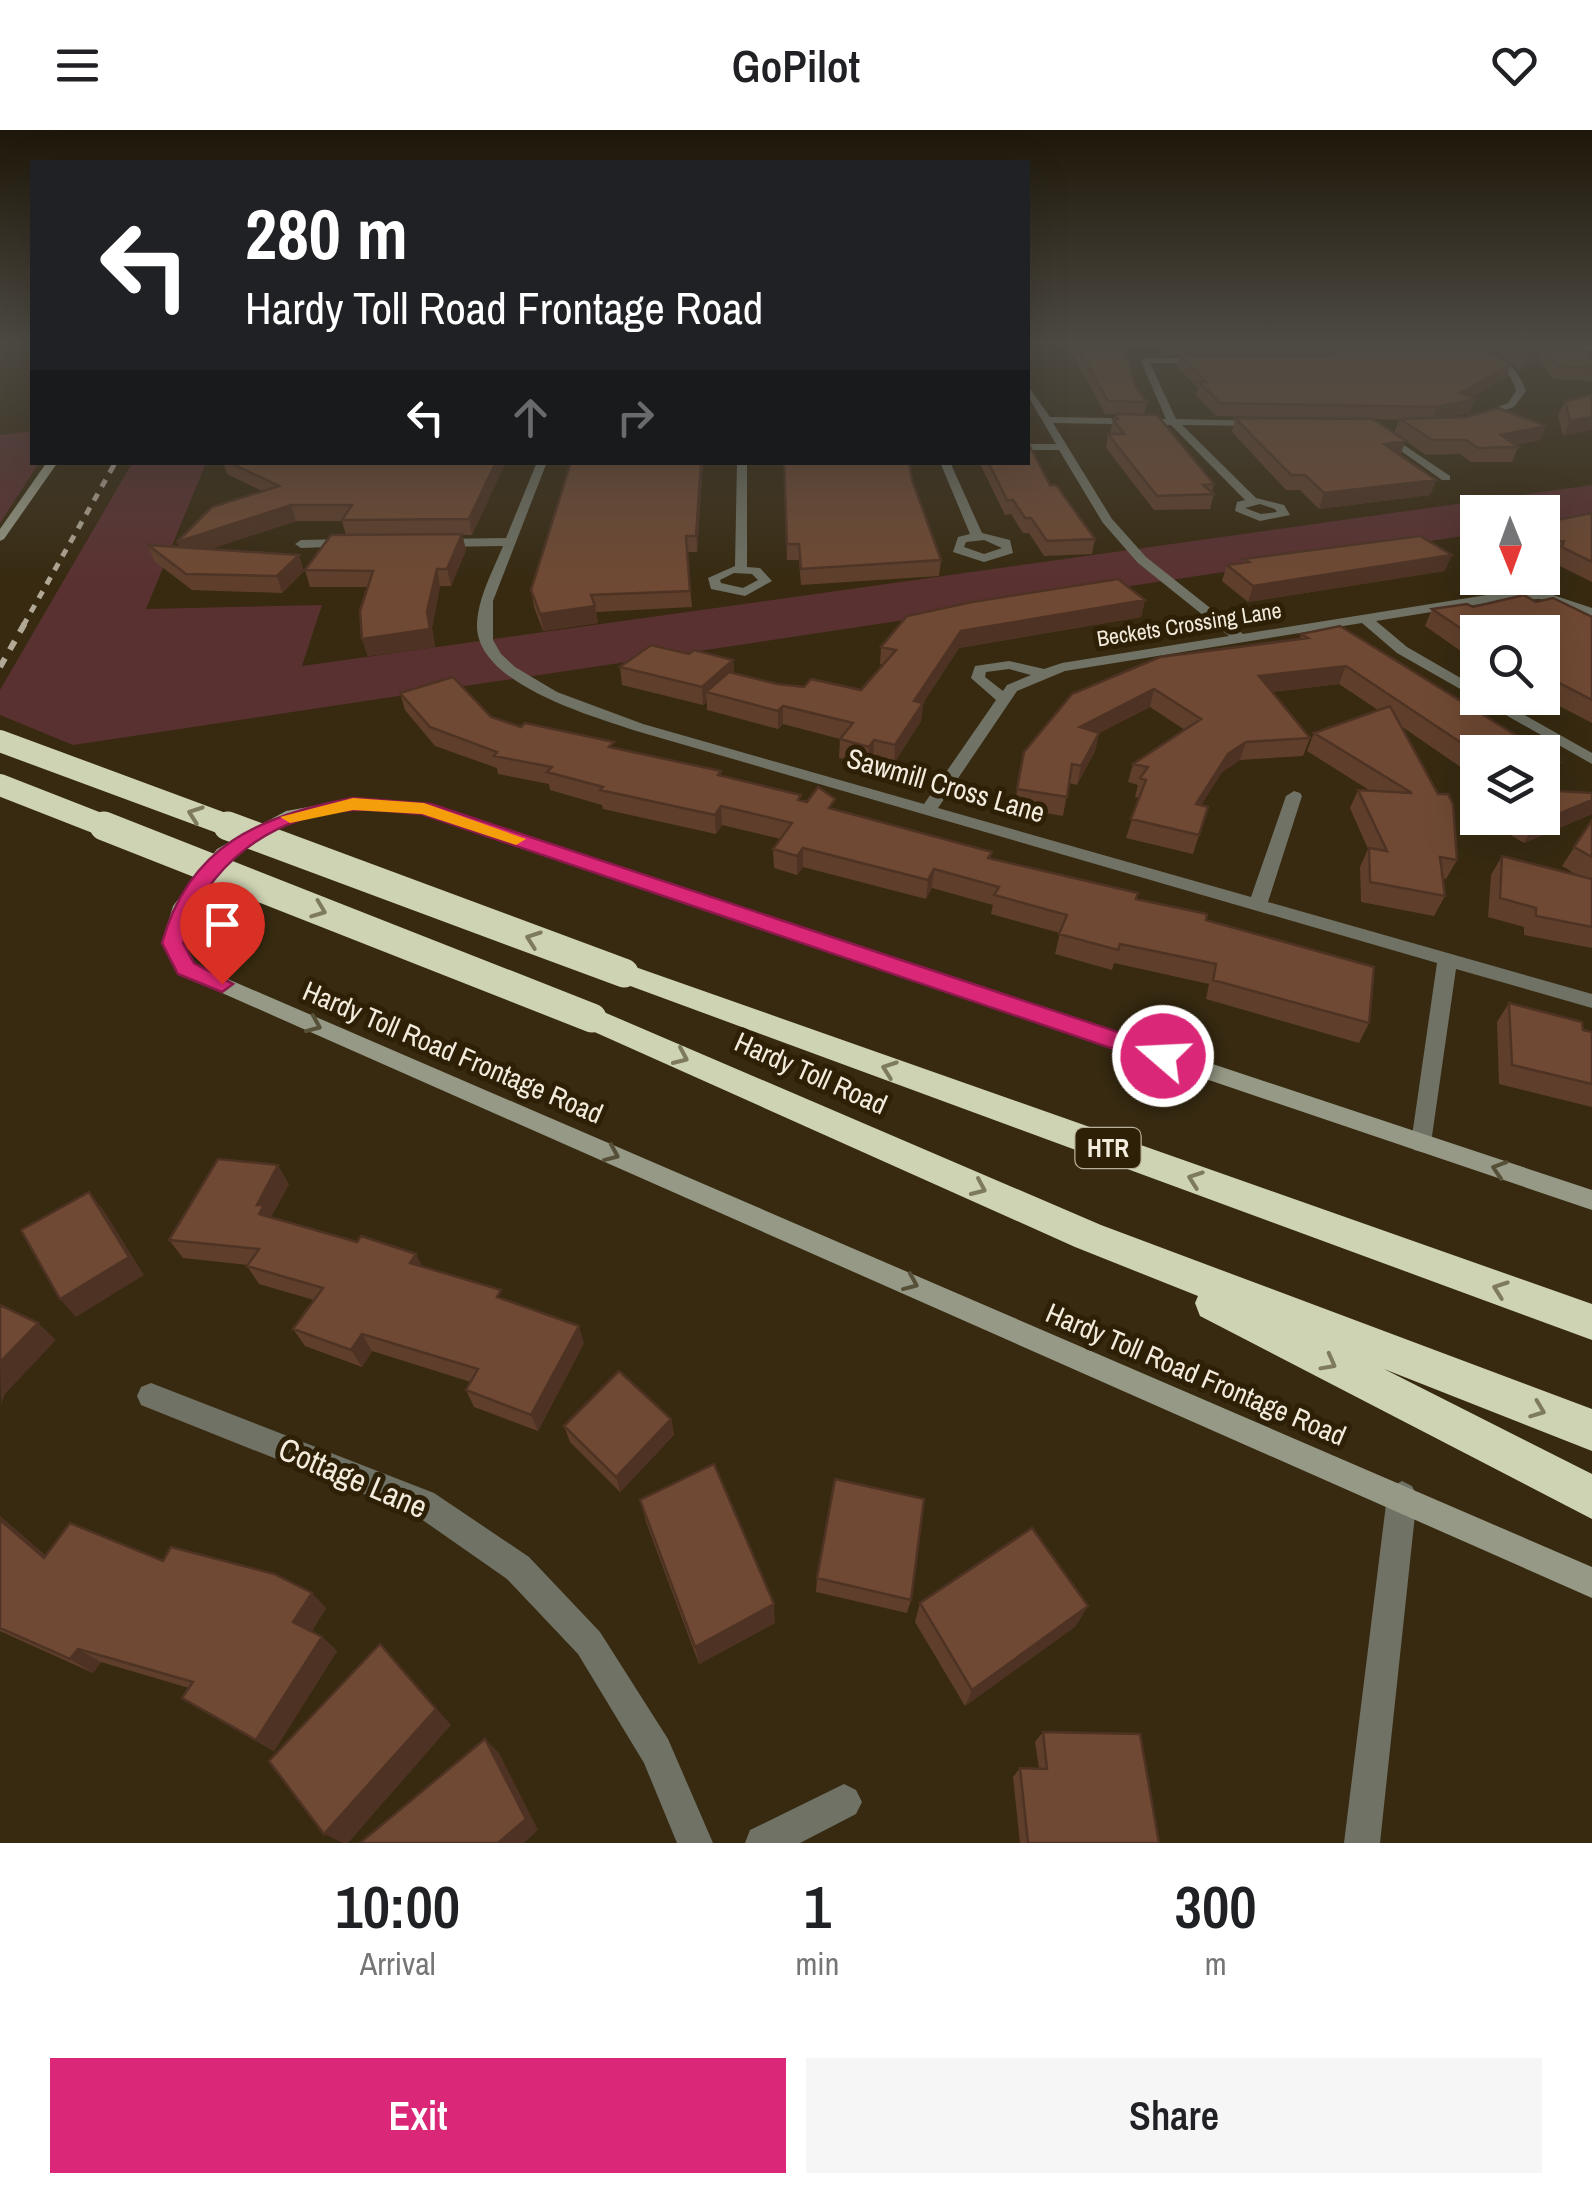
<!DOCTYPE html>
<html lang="en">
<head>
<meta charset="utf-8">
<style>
  body { margin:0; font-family:"Archivo Narrow",sans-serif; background:#f6f6f6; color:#202124; height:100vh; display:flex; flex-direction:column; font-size:38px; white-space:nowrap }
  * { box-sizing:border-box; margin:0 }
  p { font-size:32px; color:#757577 }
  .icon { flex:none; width:55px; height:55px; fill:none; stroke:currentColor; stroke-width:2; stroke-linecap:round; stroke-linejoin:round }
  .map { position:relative; height:1713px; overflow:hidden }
  .details { display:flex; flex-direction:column; background:#fff; flex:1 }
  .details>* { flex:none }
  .banner { position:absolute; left:30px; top:30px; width:1000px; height:305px; border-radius:0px; box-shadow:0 10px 40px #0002; background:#202124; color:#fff; overflow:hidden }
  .needle { width:65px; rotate:179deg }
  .buttons { position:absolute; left:1460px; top:365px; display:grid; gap:20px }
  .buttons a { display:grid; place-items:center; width:100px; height:100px; border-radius:0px; background:#fff; box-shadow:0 10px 40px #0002; font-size:50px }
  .pin { position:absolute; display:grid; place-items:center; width:85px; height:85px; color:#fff; margin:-102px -42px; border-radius:50% 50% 50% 0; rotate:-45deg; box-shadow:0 0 10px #0007 }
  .pin .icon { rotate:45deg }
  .me { position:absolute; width:110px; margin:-55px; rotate:289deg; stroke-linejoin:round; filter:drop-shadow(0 0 8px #0008) }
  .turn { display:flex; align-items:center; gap:35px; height:210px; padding:0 50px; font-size:45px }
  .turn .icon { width:130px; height:130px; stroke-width:2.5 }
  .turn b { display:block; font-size:70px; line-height:85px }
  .lanes { display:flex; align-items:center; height:95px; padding:0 50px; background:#0003; justify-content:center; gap:50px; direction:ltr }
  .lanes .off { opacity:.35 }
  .eta { display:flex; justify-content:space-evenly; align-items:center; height:170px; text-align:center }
  .eta b { font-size:60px; font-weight:600; line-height:70px }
  .cta { display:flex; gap:20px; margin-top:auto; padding:20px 50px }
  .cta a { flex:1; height:115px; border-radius:0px; background:#db2777; color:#fff; font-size:40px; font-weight:600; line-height:115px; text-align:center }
  .cta a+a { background:#f6f6f6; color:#202124 }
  header { display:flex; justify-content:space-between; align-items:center; height:130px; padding:0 50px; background:#fff; font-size:45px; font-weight:600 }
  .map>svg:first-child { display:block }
  .green { fill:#5a3131 }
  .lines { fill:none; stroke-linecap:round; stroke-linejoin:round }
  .street { fill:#707265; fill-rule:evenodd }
  .secondary { fill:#969985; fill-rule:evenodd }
  .highway { fill:#ced3b3; fill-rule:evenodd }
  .rail-far2 { stroke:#b2a896; stroke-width:4; stroke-dasharray:6 6; stroke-linecap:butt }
  .rail-far1 { stroke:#b2a896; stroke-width:5; stroke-dasharray:8 8; stroke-linecap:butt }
  .rail { stroke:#b2a896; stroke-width:6; stroke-dasharray:10 10; stroke-linecap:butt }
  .highway-bridge-far1 { stroke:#ced3b3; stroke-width:22 }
  .highway-bridge { stroke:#ced3b3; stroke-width:29 }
  .wall { fill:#5f3f2c }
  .shaded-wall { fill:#4e3324 }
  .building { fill:#6f4933; stroke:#4e3324; stroke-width:2.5 }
  .oneway { stroke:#7e7a5d }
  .oneway2 { stroke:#575039 }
  .route { fill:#db2777; stroke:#8e194d; stroke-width:2.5 }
  .slow { fill:#f59e0b }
  .labels { text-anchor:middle; stroke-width:10; stroke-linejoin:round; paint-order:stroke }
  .far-street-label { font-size:22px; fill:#f3ebdc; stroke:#2d2007 }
  .shield { fill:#2d2007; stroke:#b8ae9c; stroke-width:2.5 }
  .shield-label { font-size:25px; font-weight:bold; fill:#f3ebdc }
  .street-label { font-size:28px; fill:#f3ebdc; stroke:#2d2007 }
  .near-street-label { font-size:32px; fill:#f3ebdc; stroke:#2d2007 }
</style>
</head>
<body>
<header><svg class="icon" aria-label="menu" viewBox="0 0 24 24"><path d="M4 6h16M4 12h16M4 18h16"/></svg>GoPilot<svg class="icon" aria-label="heart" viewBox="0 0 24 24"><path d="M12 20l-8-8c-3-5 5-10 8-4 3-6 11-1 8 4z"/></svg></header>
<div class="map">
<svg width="1592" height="1713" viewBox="0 0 1592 1713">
  <rect width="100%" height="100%" fill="#372a11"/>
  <path class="green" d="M32,301V332L39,333L0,393V305Z
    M132,333H206L146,479L322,475L302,536L1592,355V387L1543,395L1542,382H1478L1477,404L73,615L0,585V560Z"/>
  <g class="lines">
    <path class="street" d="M1459,212C1486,212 1518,234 1526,261L1514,277L1475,290V286L1508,273L1516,261C1509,232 1481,226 1459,212Z
      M1145,228H1207L1204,233H1150L1176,289L1263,291L1260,296L1182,295L1256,368L1284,375L1290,385L1260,391L1235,381L1237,372L1245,370L1171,295L1053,293L1112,389L1146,427L1243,504L1499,463L1541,461L1592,478V486L1540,469L1499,471L1376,491L1407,517L1478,558V568H1494L1592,623V634L1397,523L1362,493L1065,541L1017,561L938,678L1251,767L1286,666L1294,661L1300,663L1302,666L1268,772L1592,864V878L1456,839L1430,1020L1422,1022L1414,1020L1411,1013L1437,833L633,600C589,585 479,554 477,497C477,469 493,441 503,416L438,417L432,413L438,409L506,408L537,332H547L493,471V510L501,524L515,537L557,562L643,594L924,674L996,570L971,548L975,536L1009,531L1044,539L1062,533L1229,506L1138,433L1103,393L1059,320H1028V314H1056L1028,266V256L1050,287L1166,289L1141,231ZM1260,374L1275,379L1277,382L1261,384L1245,378ZM1009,539L1031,545L1007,555L1003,561L985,547L986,542Z
      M1383,301L1450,346V350H1442L1380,306Z
      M737,332H747V437L760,438L772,451L745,466L711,459L708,448L735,436ZM734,443L752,444L758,450L743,458L721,453L720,450Z
      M940,332H950L982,403L1010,410L1013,423L984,432L953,422L958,407L970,404ZM984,410L1002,418L984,424L964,417L966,412Z
      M349,409L353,410V416L301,418L295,414L301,410Z
      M151,1253L434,1363L529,1427L600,1502L668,1609L713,1713H677L644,1633L578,1524L507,1449L414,1384L141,1275L137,1266L141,1257Z
      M1402,1351L1412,1356L1417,1366L1380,1713H1344L1387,1366L1392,1356Z
      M844,1654L856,1660L862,1672L856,1684L800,1713H745L750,1700Z"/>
    <path class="secondary" d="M1572,212L1592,216V221L1573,214Z
      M47,332H58L4,409L0,411V399Z
      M353,669L430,674L1592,1060V1080L422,683L353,679L297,689L229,727L191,777L182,813L193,834L1592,1437V1468L179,844L162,813L173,776L217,719L286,681Z"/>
    <path class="highway" d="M624,833L1592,1174V1210L614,850L609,843L614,836Z
      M592,877L1101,1095L1592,1279V1321L1384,1239L1592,1344V1389L1200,1186L1195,1173L1198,1166L1075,1117L581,896L577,888L581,880Z"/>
    <path class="rail-far2" d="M113,337L116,332"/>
    <path class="rail-far1" d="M23,496L114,335"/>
    <path class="rail" d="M0,537L25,493"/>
    <path class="highway-bridge-far1" d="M0,611L235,698
      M0,655L110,698"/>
    <path class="highway-bridge" d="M104,696L592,888
      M228,696L624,843"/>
  </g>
  <path class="wall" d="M1032,212H1573L1592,224V251L1553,249L1538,230L1519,240L1491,217L1476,213L1511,235L1506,248L1470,268L1475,269L1470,283L1446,287L1546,296L1540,310L1516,315L1518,317L1512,332H1471L1460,324L1426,325L1394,303L1399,290L1373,289L1400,326L1436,350L1430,365L1319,379L1300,360H1286L1232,302L1235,288H1342L1216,286L1196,265L1198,258L1177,238L1180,226H1326L1165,225L1158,219H1123L1137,259L1147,272L1144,285L1105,284L1069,218Z
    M1592,265L1563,306L1558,285L1565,271Z
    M1116,284L1214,354L1212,362L1214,364L1210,379L1154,380L1106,318L1108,304H1112L1110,302L1113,289H1115Z
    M223,332H506L472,405H462L466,420L451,456H440L432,498L435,517L368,526L362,509L368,457H310L305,440L346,405L342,391H296L209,419L304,441L282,463L192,460L154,431L148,415L179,417L177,412L262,361L227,344Z
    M703,332L697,422H687L692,477L596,482L598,493L543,501L534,477L531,460Z
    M784,332L912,350L941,430L939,446L801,455L799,430H787Z
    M979,332H1028L1050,355L1095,409L1092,424L1044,426L1029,403H1023L1011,384L1005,385Z
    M1592,383V452L1554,433L1556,427L1542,428V393Z
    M1244,429L1445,441L1248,472L1222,451L1227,435L1243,433Z
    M1145,470L1141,487L959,518L923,573L921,591L894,633L873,628L868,635L839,628L840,609L783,594L778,599L707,580V572L703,575L622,555L620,537L733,530L734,543L777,554L861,560L883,535L880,534L881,517Z
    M1536,472L1592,487V593L1542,567V502H1478V533L1425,496L1432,479L1473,477Z
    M1340,496L1559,632L1549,650L1542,652V622H1478V649L1401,596L1438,664H1448L1453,674L1457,730L1446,749L1442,748L1445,766L1434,786L1361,772L1360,737L1368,719L1350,678L1358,660H1369L1307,621L1314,603L1378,580L1339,554L1272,562L1310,608L1303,626L1240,630L1222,642L1201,675L1208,677L1193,724L1126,708L1139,668L1135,667L1138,655L1128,652L1133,634L1185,600L1150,577L1099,603L1095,621L1077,655L1069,653L1063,686L1014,678L1024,622L1072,564L1160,527L1300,509L1301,504Z
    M400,563L491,587L521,597L721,641V646L801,671L835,679L991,728L1206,790L1369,893L1359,913L1206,869L1209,854L1114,833L1112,840L1055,824L1060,803L991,784L993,775L932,758L926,769L803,737L797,745L774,738L773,719L781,709L722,695L716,704L603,679L602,675L550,660L549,654L498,644L497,638L435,616L405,580Z
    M1592,663V684L1524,713L1482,688H1542Z
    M1592,690V818L1524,805V797L1488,787L1491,745L1502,726L1577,745L1562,736Z
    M1509,873L1592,902V977L1499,954L1497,892Z
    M289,1054L271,1087L357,1112L416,1124L422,1137L505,1170L584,1213L538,1301L474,1277L466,1260L471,1252L372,1221L362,1237L305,1216L293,1199L314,1170L259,1154L247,1136L248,1135L183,1128L169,1110Z
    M671,1289L674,1305L620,1362L570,1312L564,1296Z
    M640,1370L775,1493L699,1534L646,1392Z
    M0,1386L46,1426L163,1431L326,1478L311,1502L322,1507L337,1521L274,1621L202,1580L189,1558L101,1532L93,1543L0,1501Z
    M817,1448L911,1470L907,1483L816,1462Z
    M920,1473L1076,1496L965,1576L915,1492Z
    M1043,1602L1159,1713H1020L1013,1647L1020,1638H1039L1035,1612Z"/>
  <path class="shaded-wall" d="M1543,218L1538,230L1519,240L1525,228Z
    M1511,235L1506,248L1463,272L1475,269L1470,283L1432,290L1437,277Z
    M1592,287V300L1563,306L1570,291Z
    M1546,296L1540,310L1506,317L1501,305Z
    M1406,311L1400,325L1384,314Z
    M496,332H506L472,405L469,389Z
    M701,332H703L697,422L696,406Z
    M1436,350L1430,365L1319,379L1324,363Z
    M291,375L296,391L184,428L177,412Z
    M462,404L466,420L451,456L447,439Z
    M299,425L304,441L282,463L277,446Z
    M1452,425L1445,441L1248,472L1253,456Z
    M437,439L440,456L432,498L435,517L368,526L362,509L427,481Z
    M1145,470L1141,487L959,518L923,573L921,591L894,633L895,615L914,571L961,501Z
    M595,476L598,493L543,501L540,484Z
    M733,530L734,547L706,562L707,572L703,575L702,557Z
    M1346,536L1339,554L1253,564L1259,546Z
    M1154,559L1150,577L1099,603L1095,621L1077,655L1081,636L1080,597Z
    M783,576V594L778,599V581Z
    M874,610L873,628L868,635L869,617Z
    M1246,612L1240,630L1222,642L1190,693L1196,674L1228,624Z
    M1559,632L1549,650L1542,652V636Z
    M1592,670V684L1524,713L1535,694Z
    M721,676L722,695L716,704L715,685Z
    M803,718V737L797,745V726Z
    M934,739L932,758L926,769L928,750Z
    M278,1035L289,1054L271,1087L259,1084L257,1075Z
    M89,1062L104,1081L144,1145L76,1187L60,1169Z
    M416,1124L425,1142L410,1133Z
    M38,1193L56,1210L5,1264L1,1275L0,1232Z
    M579,1196L584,1213L538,1301L531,1285Z
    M362,1204L372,1221L362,1237L351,1220Z
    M671,1289L674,1305L620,1362L616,1347Z
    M0,1386L67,1444L44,1428L0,1390Z
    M312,1463L326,1478L309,1506L293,1492Z
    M774,1474L775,1493L699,1534L695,1517Z
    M1088,1476L1076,1496L965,1576L972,1560Z
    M322,1507L337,1521L274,1621L256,1610Z
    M380,1514L451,1595L348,1713H343L324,1704Z
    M78,1519L101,1532L93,1543L70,1529Z
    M485,1609L499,1623L538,1700L524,1713H498Z"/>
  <path class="building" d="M1075,212H1121L1137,259L1147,272L1108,271Z
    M1166,212H1476L1511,235L1460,263L1475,269L1437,277L1220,273L1199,252H1207L1180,226H1333L1336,221L1330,214Z
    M1505,212H1573L1592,224V238L1558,236L1543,218L1525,228Z
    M1592,265V287L1570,291L1565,271Z
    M1498,278L1546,296L1501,305L1518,317L1478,318L1466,310H1432L1400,289L1466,287Z
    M1116,284L1157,285L1214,354L1203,355L1214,364L1157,366L1108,304H1124L1113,289H1118Z
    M1235,288L1373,289L1406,311L1384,314L1436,350L1324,363L1305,345H1291Z
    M1028,313L1050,355H1056L1095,409L1047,411L1031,388H1025L1013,370H1007L988,332H1028Z
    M228,332H496L469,389L342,390L352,375H291L177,412L212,377L279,356Z
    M571,332H701L696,406H686L690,461L591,465L595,476L540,484L531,460Z
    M784,332H909L912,350L941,430L801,439L799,414H787Z
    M1592,383V432L1562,417L1564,411L1542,412V393Z
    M462,404L447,439H437L427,481L430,499L362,509L360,481L373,441L305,440L331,405Z
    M1420,406L1452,425L1253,456L1227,435L1249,432L1244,429Z
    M148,415L299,425L277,446L186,444Z
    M1118,449L1145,470L961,501L914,571L923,573L895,615L874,610L869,617L840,609L853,593L783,576L778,581L706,562L729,542L777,554L804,557L811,549L861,560L896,520L881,517L907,486L972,472Z
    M1524,465L1536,472L1553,468L1592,487V570L1542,544V502H1478V510L1432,479L1467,474L1473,477Z
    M1340,496L1559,632L1542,636V622L1478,624L1346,536L1259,546L1310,608L1246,612L1228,624L1196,674L1208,677L1199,705L1131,689L1146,650L1140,648L1148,637L1133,634L1201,589L1154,559L1080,597L1099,603L1081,636L1072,634L1067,667L1017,659L1024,622L1072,564L1160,527L1308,508L1301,504Z
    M651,515L689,524L694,520L733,530L702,557L620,537Z
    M453,547L491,587L521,597L525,593L614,612L609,617L721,641L718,645L801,665L798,670L807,672L818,657L835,669L829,678L992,722L988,728L1138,763L1136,769L1207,784L1206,790L1374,837L1369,893L1213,850L1216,834L1120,814L1118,820L1059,804L1067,785L994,765L999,757L934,739L928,750L803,718L797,726L773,719L792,693L721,676L715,685L600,660L603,657L547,642L552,637L494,626L497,622L430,597L400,563Z
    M1390,576L1438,664H1448L1453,674L1457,730L1440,727L1445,766L1370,752L1369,718L1387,721L1358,660L1412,663L1314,603Z
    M1542,660L1592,663V670L1535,694L1524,688H1542Z
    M1592,690V727L1574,717Z
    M1502,726L1592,749V797L1536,786V778L1500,768Z
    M1509,873L1582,892L1583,900L1592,902V954L1512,935Z
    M218,1029L278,1035L257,1075H264L259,1084L357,1112L361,1106L416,1124L410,1133L501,1160L497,1167L579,1196L531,1285L466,1260L478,1239L362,1204L351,1220L293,1199L323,1158L247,1136L259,1119L169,1110Z
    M89,1062L129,1127L60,1169L21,1100Z
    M0,1175L38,1193L0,1232Z
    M619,1241L671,1289L616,1347L564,1296Z
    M714,1334L774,1474L695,1517L640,1370Z
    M835,1349L924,1369L911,1470L817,1448Z
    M0,1390L44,1428L70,1393L163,1431L171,1417L274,1444L312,1463L293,1492L322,1507L256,1610L182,1568L193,1552L78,1519L70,1529L0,1498Z
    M1032,1398L1088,1476L972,1560L920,1473Z
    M380,1514L436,1579L324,1704L269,1631Z
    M1043,1602L1140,1604L1159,1713H1028L1020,1638L1047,1639Z
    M485,1609L526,1689L498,1713H360Z"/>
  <defs><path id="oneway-chevron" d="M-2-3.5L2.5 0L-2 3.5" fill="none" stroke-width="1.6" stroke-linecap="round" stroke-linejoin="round" transform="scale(2.5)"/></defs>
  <g class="oneway">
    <use href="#oneway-chevron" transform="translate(195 684) rotate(-160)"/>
    <use href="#oneway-chevron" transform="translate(319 780) rotate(21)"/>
    <use href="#oneway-chevron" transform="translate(533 809) rotate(-160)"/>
    <use href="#oneway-chevron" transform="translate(681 927) rotate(24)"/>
    <use href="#oneway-chevron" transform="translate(889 939) rotate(-160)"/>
    <use href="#oneway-chevron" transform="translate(1195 1049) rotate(-160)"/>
    <use href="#oneway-chevron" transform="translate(979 1058) rotate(24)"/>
    <use href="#oneway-chevron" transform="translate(1500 1159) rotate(-160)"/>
    <use href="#oneway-chevron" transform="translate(1329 1233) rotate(28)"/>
    <use href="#oneway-chevron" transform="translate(1538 1280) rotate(21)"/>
  </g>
  <g class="oneway2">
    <use href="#oneway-chevron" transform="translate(314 895) rotate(23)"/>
    <use href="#oneway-chevron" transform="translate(612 1024) rotate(23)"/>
    <use href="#oneway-chevron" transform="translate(1499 1039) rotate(-162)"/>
    <use href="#oneway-chevron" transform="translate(911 1153) rotate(23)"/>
  </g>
  <linearGradient id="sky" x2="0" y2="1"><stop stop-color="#1e1709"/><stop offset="0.47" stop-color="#4d4a43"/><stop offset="1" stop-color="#4d4a43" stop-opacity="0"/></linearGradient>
  <rect width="1592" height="452" fill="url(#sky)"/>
  <path class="route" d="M353,668L431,674L1172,920L1175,926L1172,933H1155L422,684C399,683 375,678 352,680C272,685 204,735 183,813L194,833L233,854L222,862L178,844L162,813C189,715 260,686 353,668Z"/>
  <path class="slow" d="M353,668L424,673L526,709L516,715L422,684L353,680L290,693L280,687Z"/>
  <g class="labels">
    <g class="far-street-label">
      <text transform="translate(1189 494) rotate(-9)" y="8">Beckets Crossing Lane</text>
    </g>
    <rect class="shield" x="1075.5" y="998" width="65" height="40" rx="8"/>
    <g class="shield-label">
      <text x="1108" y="1027">HTR</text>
    </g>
    <g class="street-label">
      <text transform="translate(946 655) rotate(16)" y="10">Sawmill Cross Lane</text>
      <text transform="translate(453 922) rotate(23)" y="10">Hardy Toll Road Frontage Road</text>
      <text transform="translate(811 943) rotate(24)" y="10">Hardy Toll Road</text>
      <text transform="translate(1196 1244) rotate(23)" y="10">Hardy Toll Road Frontage Road</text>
    </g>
    <g class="near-street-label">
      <text transform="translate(353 1348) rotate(23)" y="11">Cottage Lane</text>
    </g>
  </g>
</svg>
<div class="buttons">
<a><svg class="needle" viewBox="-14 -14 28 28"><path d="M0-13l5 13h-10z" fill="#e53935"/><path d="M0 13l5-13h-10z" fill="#757577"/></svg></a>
<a><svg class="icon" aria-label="search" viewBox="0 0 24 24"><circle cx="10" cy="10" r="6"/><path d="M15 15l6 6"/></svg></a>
<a><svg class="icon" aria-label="layers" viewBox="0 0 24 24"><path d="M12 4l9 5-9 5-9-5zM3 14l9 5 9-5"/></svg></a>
</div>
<div class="pin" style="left:222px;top:854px;background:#d93025"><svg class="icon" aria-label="arrive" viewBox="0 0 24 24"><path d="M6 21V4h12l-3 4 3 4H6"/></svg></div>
<svg class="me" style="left:1163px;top:926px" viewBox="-20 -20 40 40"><circle r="17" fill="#db2777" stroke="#fff" stroke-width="3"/><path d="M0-11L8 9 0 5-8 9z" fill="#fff"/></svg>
<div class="banner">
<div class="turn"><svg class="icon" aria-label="left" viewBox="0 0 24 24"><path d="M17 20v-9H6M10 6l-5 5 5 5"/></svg><div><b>280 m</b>Hardy Toll Road Frontage Road</div></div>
<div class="lanes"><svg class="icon" aria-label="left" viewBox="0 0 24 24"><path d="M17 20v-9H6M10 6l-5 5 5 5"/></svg><svg class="icon off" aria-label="ahead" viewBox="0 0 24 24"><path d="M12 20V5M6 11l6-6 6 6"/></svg><svg class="icon off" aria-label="right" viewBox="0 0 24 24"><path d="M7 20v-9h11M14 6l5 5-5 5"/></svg></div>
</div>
</div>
<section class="details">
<div class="eta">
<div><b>10:00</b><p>Arrival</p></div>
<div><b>1</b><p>min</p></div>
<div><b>300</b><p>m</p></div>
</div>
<div class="cta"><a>Exit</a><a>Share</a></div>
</section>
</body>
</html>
